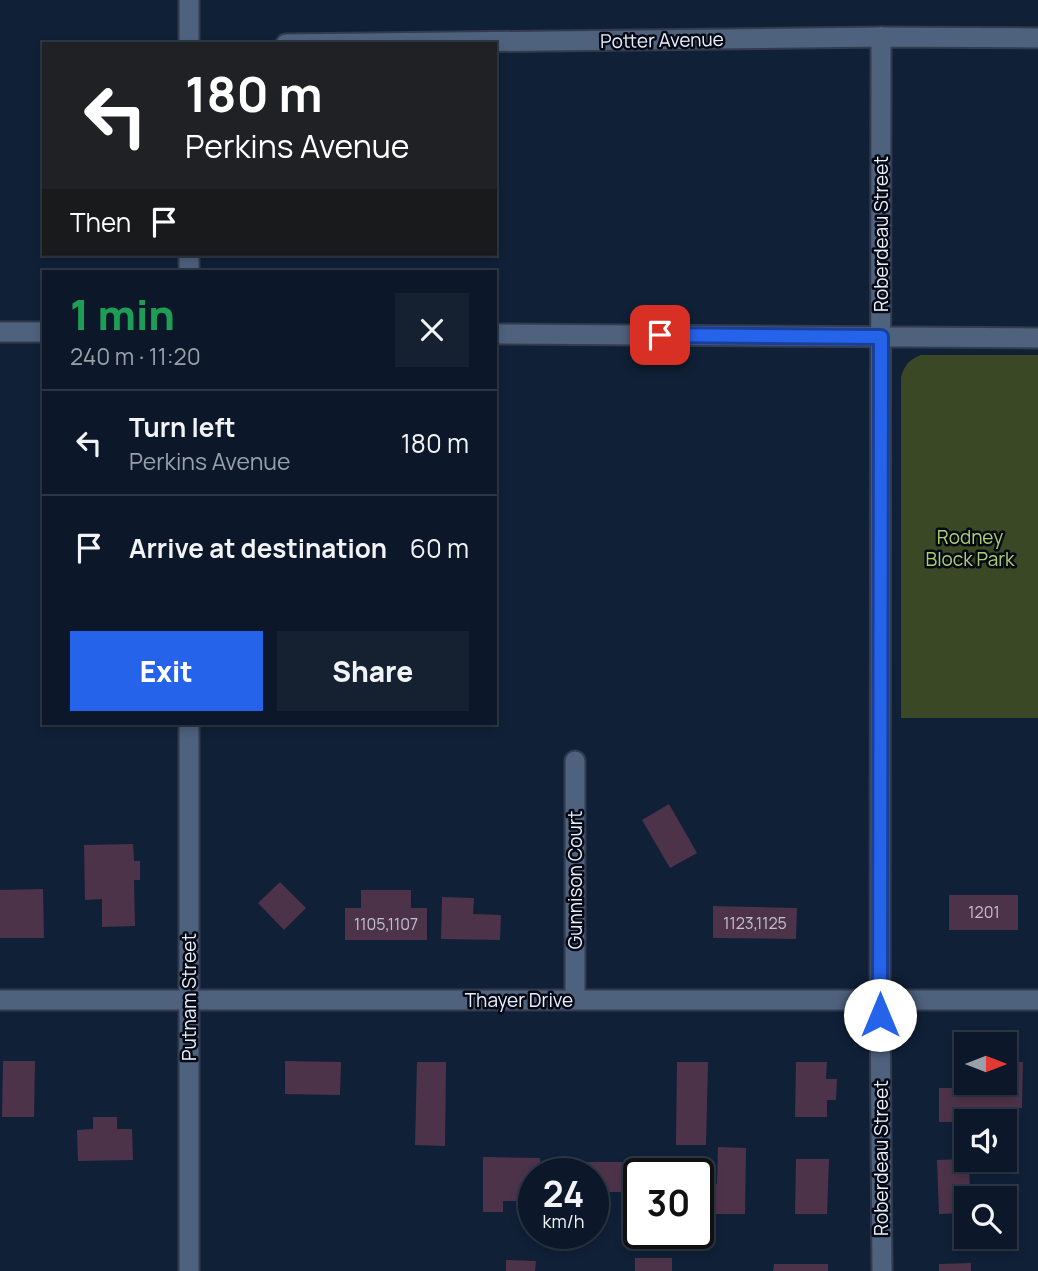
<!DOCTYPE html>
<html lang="en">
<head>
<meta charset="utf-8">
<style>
  body { margin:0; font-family:Manrope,sans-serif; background:#152131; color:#f1f3f6; height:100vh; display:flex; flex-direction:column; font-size:26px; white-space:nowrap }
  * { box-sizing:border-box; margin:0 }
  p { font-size:23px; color:#9aa0a8 }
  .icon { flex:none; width:38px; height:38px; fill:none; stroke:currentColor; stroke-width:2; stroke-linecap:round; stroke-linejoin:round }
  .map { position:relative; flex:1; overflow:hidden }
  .details { position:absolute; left:42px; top:270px; width:455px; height:455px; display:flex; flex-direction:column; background:#0c1829; border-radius:0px; box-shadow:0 4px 10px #0003,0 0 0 2px #2c3746 }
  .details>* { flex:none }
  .banner { position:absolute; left:42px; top:42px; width:455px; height:214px; border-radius:0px; box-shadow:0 4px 10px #0003,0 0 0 2px #2c3746; background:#202124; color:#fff; overflow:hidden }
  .needle { width:46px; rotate:90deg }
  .controls { position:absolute; left:954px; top:1032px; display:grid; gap:14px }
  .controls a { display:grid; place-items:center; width:63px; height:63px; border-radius:0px; background:#0c1829; box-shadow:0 4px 10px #0003,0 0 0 2px #2c3746; font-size:35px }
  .speed { position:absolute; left:518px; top:1158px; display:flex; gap:14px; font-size:35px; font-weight:700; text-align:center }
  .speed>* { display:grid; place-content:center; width:91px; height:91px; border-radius:50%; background:#0c1829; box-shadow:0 4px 10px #0003,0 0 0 2px #2c3746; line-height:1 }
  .speed small { font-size:18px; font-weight:400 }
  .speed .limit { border:4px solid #111; border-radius:10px; background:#fff; color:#111 }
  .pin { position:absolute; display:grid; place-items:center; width:60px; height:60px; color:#fff; margin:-30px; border-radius:14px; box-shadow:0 4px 10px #0006 }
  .me { position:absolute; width:77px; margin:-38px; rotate:0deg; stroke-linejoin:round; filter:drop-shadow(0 0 5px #0008) }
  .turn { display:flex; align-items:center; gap:24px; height:147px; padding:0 28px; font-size:32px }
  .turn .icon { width:91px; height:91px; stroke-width:2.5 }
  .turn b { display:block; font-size:49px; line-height:60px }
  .then { display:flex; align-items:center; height:66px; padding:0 28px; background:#0003; gap:14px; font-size:26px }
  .round { display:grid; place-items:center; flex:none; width:74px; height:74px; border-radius:0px; background:#152131 }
  .summary { display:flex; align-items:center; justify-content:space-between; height:119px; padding:0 28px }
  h1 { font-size:42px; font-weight:800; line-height:52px; color:#1e9e55 }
  .primary-button { display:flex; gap:14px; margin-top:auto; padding:14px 28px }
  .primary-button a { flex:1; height:80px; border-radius:0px; background:#2563eb; color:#fff; font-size:28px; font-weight:800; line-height:80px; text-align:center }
  .primary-button a+a { background:#152131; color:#f1f3f6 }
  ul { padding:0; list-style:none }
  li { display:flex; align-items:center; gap:21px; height:105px; padding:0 28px; border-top:2px solid #2c3746 }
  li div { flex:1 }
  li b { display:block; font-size:26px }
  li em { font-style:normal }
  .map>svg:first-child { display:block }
  .green { fill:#3a4825 }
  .building { fill:#4d3349 }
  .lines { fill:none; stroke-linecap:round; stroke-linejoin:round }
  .minor-casing { stroke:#333b4e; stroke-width:23 }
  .tertiary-casing { stroke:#333b4e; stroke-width:23 }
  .minor { stroke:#4e617d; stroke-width:19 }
  .tertiary { stroke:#4e617d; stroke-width:19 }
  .route-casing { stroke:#184099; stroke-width:18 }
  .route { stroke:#2563eb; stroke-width:12 }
  .labels { text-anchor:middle; stroke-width:5; stroke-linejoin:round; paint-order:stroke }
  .number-label { font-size:16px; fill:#c1c1d0 }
  .street-label { font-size:19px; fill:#e8f0fd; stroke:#040914 }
  .park-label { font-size:19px; fill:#abd074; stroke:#040914 }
</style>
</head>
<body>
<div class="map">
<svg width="1038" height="1271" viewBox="0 0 1038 1271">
  <rect width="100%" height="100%" fill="#102037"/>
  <path class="green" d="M921,355H1038V718H901V377C905,364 909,360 921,355Z"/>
  <path class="building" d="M669,804L697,853L670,868L642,820Z
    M133,844L134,861H140V880H134L135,926L102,927V899L85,900L84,845Z
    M280,882L306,908L284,930L258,903Z
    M43,889L44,938H0V890Z
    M361,890H411V908H427V940H345V908H361Z
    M949,895H1018V930H949Z
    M442,897L474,898L473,914L501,915L500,940L441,939Z
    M713,906L797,908L796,939L713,938Z
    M3,1061H35L34,1117H2Z
    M285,1061L341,1062L340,1095L285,1094Z
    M417,1062H446L445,1146L415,1145Z
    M677,1062H708L706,1145H676Z
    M796,1062H827L826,1079H837L836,1100H827V1117H795Z
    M1004,1062H1023L1022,1108H967L966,1122H939V1088H968V1083H1004Z
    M93,1117H117V1129H132L133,1160L78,1161L77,1130L93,1129Z
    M718,1147L746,1148L745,1214H698V1184H717Z
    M483,1157L540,1158V1174H534V1201H503V1212H483Z
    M796,1159H829L827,1214H795Z
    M966,1159L969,1160L970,1199H966V1213L939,1214L937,1160Z
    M581,1162H636V1192H593V1174H581Z
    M635,1258H672V1271H635Z
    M506,1260L536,1261L535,1271H506Z
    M971,1263V1271H939V1264Z
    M774,1264H828V1271H773Z"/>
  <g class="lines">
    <defs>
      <path id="minor" d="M189,0V44
        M881,37L880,999L882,1271
        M286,44L881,37L1038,38
        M189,254V271
        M0,332H44
        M495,334L1038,338
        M189,723V1271
        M575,999V761"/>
      <path id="tertiary" d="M0,1000H1038"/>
    </defs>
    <use href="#minor" class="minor-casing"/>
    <use href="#tertiary" class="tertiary-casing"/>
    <use href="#minor" class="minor"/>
    <use href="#tertiary" class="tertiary"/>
  </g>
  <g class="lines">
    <defs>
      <path id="route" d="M660,335L881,337L880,1015"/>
    </defs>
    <use href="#route" class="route-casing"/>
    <use href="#route" class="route"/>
  </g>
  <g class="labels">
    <g class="number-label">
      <text x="984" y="918">1201</text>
      <text x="755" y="929">1123,1125</text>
      <text x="386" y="930">1105,1107</text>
    </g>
    <g class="street-label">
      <text transform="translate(662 40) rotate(-1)" y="7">Potter Avenue</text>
      <text transform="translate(881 234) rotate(-90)" y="7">Roberdeau Street</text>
      <text transform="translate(575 880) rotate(-90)" y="7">Gunnison Court</text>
      <text transform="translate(189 997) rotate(-90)" y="7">Putnam Street</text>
      <text x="519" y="1007">Thayer Drive</text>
      <text transform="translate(881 1158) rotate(-90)" y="7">Roberdeau Street</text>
    </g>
    <g class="park-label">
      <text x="970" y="544">Rodney<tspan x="970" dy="22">Block Park</tspan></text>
    </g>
  </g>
</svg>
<div class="controls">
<a><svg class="needle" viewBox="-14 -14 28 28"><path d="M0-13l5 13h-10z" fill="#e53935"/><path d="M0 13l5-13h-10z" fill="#9aa0a8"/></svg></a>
<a><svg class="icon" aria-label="sound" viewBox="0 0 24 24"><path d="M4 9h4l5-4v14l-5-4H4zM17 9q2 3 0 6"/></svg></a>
<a><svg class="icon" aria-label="search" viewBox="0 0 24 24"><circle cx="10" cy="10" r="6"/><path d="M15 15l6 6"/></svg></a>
</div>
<div class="speed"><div>24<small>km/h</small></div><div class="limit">30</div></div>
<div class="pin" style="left:660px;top:335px;background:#d93025"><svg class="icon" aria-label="arrive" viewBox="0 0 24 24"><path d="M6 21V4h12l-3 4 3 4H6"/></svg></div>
<svg class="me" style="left:880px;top:1015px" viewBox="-20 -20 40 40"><circle r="19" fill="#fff"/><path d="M0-13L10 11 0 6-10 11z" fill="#2563eb"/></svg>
<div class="banner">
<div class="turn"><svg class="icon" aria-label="left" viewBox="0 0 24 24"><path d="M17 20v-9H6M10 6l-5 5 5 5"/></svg><div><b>180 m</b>Perkins Avenue</div></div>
<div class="then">Then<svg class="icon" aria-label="arrive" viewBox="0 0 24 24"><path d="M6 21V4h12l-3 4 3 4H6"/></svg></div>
</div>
<section class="details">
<div class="summary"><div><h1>1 min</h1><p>240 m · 11:20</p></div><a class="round"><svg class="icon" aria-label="close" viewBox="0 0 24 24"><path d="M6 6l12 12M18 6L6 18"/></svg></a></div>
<ul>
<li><svg class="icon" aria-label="left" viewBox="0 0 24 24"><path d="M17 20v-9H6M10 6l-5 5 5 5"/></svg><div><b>Turn left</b><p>Perkins Avenue</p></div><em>180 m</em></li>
<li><svg class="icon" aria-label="arrive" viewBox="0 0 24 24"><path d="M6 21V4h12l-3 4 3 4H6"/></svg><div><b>Arrive at destination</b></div><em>60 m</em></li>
</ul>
<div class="primary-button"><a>Exit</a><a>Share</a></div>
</section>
</div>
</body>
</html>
